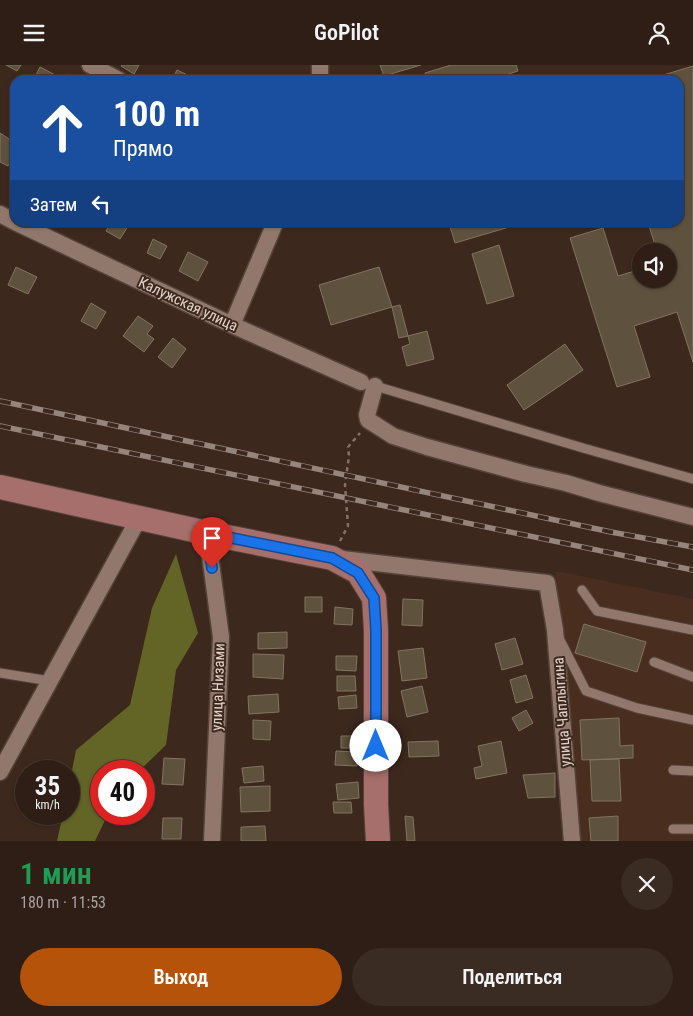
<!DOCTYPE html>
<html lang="ru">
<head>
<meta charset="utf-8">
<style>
  body { margin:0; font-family:"Roboto Condensed",sans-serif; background:#3a2b23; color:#f1f3f6; height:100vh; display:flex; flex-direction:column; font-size:19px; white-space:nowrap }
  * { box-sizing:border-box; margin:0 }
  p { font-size:16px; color:#a7a2a1 }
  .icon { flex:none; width:28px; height:28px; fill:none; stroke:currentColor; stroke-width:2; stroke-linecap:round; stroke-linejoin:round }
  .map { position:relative; height:776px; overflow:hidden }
  .side { display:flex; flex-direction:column; background:#2e1e16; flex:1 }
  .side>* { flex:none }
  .banner { position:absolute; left:10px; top:10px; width:674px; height:152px; border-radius:15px; box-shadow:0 1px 4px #0004,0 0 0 1px #493c35; background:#1a4fa0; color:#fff; overflow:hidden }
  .controls { position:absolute; left:632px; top:178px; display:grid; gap:10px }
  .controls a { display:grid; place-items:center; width:45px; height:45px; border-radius:50%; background:#2e1e16; box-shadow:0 1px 4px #0004,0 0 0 1px #493c35; font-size:25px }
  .speed { position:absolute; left:15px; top:695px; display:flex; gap:10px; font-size:25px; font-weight:700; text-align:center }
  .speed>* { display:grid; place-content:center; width:65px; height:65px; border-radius:50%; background:#2e1e16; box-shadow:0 1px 4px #0004,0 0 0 1px #493c35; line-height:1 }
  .speed small { font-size:12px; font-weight:400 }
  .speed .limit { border:8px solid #d22; background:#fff; color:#111 }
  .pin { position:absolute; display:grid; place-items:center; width:42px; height:42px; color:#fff; margin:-51px -21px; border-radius:50% 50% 50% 0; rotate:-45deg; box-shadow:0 0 5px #0007 }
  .pin .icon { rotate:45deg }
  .me { position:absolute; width:55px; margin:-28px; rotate:0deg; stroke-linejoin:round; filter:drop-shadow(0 0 4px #0008) }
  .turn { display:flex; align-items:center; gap:18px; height:105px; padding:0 20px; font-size:22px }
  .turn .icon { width:65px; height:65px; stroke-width:2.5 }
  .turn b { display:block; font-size:35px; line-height:42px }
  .then { display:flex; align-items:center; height:48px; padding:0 20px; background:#0003; gap:10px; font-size:19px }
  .round { display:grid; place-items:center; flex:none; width:52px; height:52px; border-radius:26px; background:#3a2b23 }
  .overview { display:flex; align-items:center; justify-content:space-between; height:85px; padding:0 20px }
  h1 { font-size:30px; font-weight:600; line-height:38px; color:#1e9e55 }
  .cta { display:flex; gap:10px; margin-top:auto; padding:10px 20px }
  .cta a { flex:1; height:58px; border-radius:30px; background:#b45309; color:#fff; font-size:20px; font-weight:600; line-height:58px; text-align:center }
  .cta a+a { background:#3a2b23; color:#f1f3f6 }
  header { display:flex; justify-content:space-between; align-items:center; height:65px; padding:0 20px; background:#2e1e16; font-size:22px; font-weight:600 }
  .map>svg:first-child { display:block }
  .built { fill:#492e20 }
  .forest { fill:#626526 }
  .building { fill:#5e513d; stroke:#82755f }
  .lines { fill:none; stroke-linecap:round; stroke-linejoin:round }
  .lane-casing { stroke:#54433a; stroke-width:11 }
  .street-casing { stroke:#54433a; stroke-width:19 }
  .secondary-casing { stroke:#54433a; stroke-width:26 }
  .path { stroke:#847269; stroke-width:2.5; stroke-dasharray:4 4; stroke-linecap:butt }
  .lane { stroke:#92786c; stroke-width:9 }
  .street { stroke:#92786c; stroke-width:16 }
  .secondary { stroke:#a76f6b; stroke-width:24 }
  .rail-casing { stroke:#96857d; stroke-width:5.5 }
  .rail { stroke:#3d281e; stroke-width:4; stroke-dasharray:11; stroke-linecap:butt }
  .route-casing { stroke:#114b97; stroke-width:12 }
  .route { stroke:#1a73e8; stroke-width:9 }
  .labels { text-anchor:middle; stroke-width:4; stroke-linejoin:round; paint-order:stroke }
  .street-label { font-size:15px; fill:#e1d3cc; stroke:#3d281e }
</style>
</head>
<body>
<header><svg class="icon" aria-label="menu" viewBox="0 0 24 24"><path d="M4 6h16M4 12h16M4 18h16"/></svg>GoPilot<svg class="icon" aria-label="person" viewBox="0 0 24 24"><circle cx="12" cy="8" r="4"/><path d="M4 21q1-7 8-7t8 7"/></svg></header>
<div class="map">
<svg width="693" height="776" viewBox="0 0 693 776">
  <rect width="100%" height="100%" fill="#3d281e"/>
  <path class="built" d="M556,506L693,534V776H576Z"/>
  <path class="forest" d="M176,489L198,568L176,605L166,680L139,706H101V749H108L95,776H57L63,749H69V721L76,685L130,640L152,543Z"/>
  <path class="building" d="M6,0H21L17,6Z
    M122,0H139L134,9L121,1Z
    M380,0H421L384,11Z
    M451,0H516L518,6L490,15H427L425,8Z
    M693,1V297L677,247L634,261L650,312L617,322L570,173L603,163L618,211L641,204V214H669V186H657L648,158H679V15H647Z
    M40,2L57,11L55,15L34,14Z
    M177,5L194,13L193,15H172Z
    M68,9L81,15H66Z
    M0,68L15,78V89L8,101L0,97Z
    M107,158H130L120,174L106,166L110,159Z
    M449,158H523L455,178Z
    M153,174L167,181L160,194L147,188Z
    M499,180L514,231L487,239L472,189Z
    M188,187L208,197L198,216L179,206Z
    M16,202L37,212L28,229L8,220Z
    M379,202L392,242L331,260L319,220Z
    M91,238L106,247L96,264L81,256Z
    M400,240L408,271L399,273L392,242Z
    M138,251L153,261L147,269L154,274L144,287L123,271Z
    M427,266L434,294L407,301L402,282L410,279L408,271Z
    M173,273L186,284L172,303L158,292Z
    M565,279L583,305L524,345L507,320Z
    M305,532H322V547H305Z
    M403,534L423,535L422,561L402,560Z
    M335,542L353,544L352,560L334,559Z
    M584,559L646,577L637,607L575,588Z
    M287,567V583L258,584V568Z
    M515,573L523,599L502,605L495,579Z
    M423,583L427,613L402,616L398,586Z
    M253,589L284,590L283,614L253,612Z
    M336,591H357L356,606L336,605Z
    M526,610L533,633L516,638L510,615Z
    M337,611H355L356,626H337Z
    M422,621L428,647L407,652L401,626Z
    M278,629L279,647L249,649L248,631Z
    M356,630L357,643L339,644L338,632Z
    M526,645L533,658L519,666L512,653Z
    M619,653L620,681L633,680V693L582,695L580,655Z
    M253,655L271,656L270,675L253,674Z
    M341,671H358V683H341Z
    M438,676L439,691L409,692L408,677Z
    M501,676L507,708L476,714L474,703L482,701L478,681Z
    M336,686L357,687V701L335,700Z
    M164,693L185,694L183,720L162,719Z
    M619,694L621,736H592L590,695Z
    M263,701L264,716L244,718L242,703Z
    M555,708V732L528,733L523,710Z
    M358,717L359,733L338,735L336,719Z
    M270,721V746L241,747L240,722Z
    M333,737H351L352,748H334Z
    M405,751L413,752L415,776H407Z
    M618,751V776H591L589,753Z
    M163,753H182L181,774H162Z
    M265,761L266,776H241V762Z"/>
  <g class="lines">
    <defs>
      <path id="lane" d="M372,320L583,383L693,414
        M582,525L597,546L693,565
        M559,573L586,626L637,643L693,655
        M654,597L693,612
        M0,608L50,616
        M673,705L693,706
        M673,764H693"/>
      <path id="street" d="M90,0L119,15
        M320,15V0
        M0,149L15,157
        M17,158L232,260L361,317
        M232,260L275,158
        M375,321L367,350L368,355L393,371L427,382L526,409L566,418L599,428L693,452
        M207,468L221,572L212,776
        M342,494L547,518L555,565L572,776
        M0,707L139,453"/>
      <path id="secondary" d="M0,422L207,468L332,493L358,507L374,533L376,565V740L378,776"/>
    </defs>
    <use href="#lane" class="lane-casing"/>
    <use href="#street" class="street-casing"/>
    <use href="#secondary" class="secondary-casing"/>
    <path class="path" d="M340,476L348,461L345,420L349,391L348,382L360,368"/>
    <use href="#lane" class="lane"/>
    <use href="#street" class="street"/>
    <use href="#secondary" class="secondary"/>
    <defs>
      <path id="rail" d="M0,336L611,467L693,482
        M0,361L693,505"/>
    </defs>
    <use href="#rail" class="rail-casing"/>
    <use href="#rail" class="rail"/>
  </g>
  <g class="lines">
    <defs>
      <path id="route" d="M212,503L207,468L332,493L358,508L374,533L376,565V681"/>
    </defs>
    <use href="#route" class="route-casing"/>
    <use href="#route" class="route"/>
  </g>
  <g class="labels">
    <g class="street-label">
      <text transform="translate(188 239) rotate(25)" y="5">Калужская улица</text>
      <text transform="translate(218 622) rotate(-88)" y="5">улица Низами</text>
      <text transform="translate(562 647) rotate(-94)" y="5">улица Чаплыгина</text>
    </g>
  </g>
</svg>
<div class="controls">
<a><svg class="icon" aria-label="sound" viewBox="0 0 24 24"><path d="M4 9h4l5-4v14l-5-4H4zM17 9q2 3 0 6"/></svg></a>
</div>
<div class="speed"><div>35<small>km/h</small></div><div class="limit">40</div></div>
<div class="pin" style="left:212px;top:503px;background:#d93025"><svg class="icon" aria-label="arrive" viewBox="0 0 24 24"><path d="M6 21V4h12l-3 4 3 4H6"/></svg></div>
<svg class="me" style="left:376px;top:681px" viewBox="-20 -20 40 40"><circle r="19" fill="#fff"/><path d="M0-13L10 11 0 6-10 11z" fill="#1a73e8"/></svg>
<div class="banner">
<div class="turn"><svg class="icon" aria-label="ahead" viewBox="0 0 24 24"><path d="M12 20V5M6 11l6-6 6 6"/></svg><div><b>100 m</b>Прямо</div></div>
<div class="then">Затем<svg class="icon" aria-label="left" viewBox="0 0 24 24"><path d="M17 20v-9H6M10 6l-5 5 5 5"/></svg></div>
</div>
</div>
<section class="side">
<div class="overview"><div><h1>1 мин</h1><p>180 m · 11:53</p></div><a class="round"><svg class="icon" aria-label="close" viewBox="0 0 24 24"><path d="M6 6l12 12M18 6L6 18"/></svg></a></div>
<div class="cta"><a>Выход</a><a>Поделиться</a></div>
</section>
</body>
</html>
